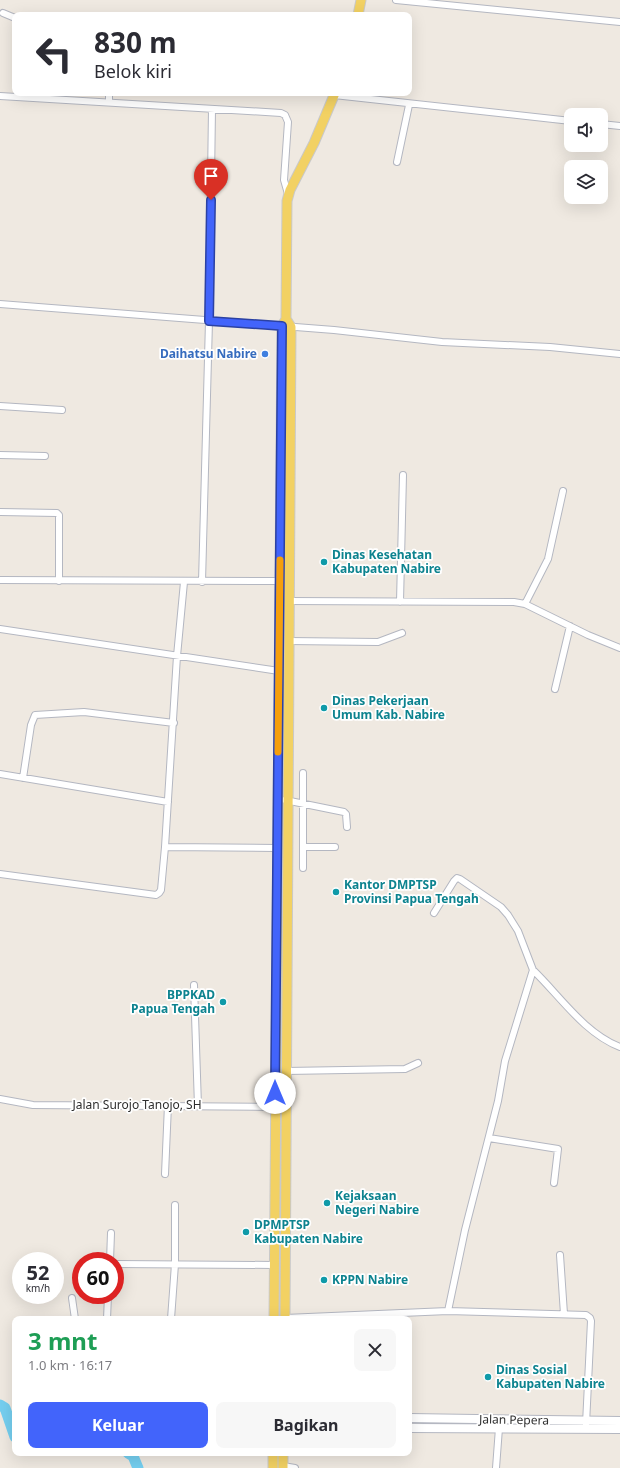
<!DOCTYPE html>
<html lang="id">
<head>
<meta charset="utf-8">
<style>
  body { margin:0; font-family:"Noto Sans",sans-serif; background:#f7f7f7; color:#2b2b33; height:100vh; display:flex; flex-direction:column; font-size:15px; white-space:nowrap }
  * { box-sizing:border-box; margin:0 }
  p { font-size:13px; color:#7c7c81 }
  .icon { flex:none; width:22px; height:22px; fill:none; stroke:currentColor; stroke-width:2; stroke-linecap:round; stroke-linejoin:round }
  .map { position:relative; flex:1; overflow:hidden }
  .sheet { position:absolute; left:12px; top:1316px; width:400px; height:140px; display:flex; flex-direction:column; background:#fff; border-radius:8px; box-shadow:0 4px 16px #0002 }
  .sheet>* { flex:none }
  .banner { position:absolute; left:12px; top:12px; width:400px; height:84px; border-radius:8px; box-shadow:0 4px 16px #0002; background:#fff; color:#2b2b33; overflow:hidden }
  .fabs { position:absolute; left:564px; top:108px; display:grid; gap:8px }
  .fabs a { display:grid; place-items:center; width:44px; height:44px; border-radius:8px; background:#fff; box-shadow:0 4px 16px #0002; font-size:20px }
  .speed { position:absolute; left:12px; top:1252px; display:flex; gap:8px; font-size:20px; font-weight:700; text-align:center }
  .speed>* { display:grid; place-content:center; width:52px; height:52px; border-radius:50%; background:#fff; box-shadow:0 4px 16px #0002; line-height:1 }
  .speed small { font-size:10px; font-weight:400 }
  .speed .limit { border:6px solid #d22; background:#fff; color:#111 }
  .pin { position:absolute; display:grid; place-items:center; width:34px; height:34px; color:#fff; margin:-41px -17px; border-radius:50% 50% 50% 0; rotate:-45deg; box-shadow:0 0 4px #0007 }
  .pin .icon { rotate:45deg }
  .me { position:absolute; width:44px; margin:-22px; rotate:0deg; stroke-linejoin:round; filter:drop-shadow(0 0 3px #0008) }
  .turn { display:flex; align-items:center; gap:14px; height:84px; padding:0 16px; font-size:18px }
  .turn .icon { width:52px; height:52px; stroke-width:2.5 }
  .turn b { display:block; font-size:28px; line-height:34px }
  .round { display:grid; place-items:center; flex:none; width:42px; height:42px; border-radius:8px; background:#f7f7f7 }
  .head { display:flex; align-items:center; justify-content:space-between; height:68px; padding:0 16px }
  h1 { font-size:24px; font-weight:700; line-height:30px; color:#1e9e55 }
  .action { display:flex; gap:8px; margin-top:auto; padding:8px 16px }
  .action a { flex:1; height:46px; border-radius:8px; background:#4264fb; color:#fff; font-size:16px; font-weight:700; line-height:46px; text-align:center }
  .action a+a { background:#f7f7f7; color:#2b2b33 }
  .map>svg:first-child { display:block }
  .lines { fill:none; stroke-linecap:round; stroke-linejoin:round }
  .river { stroke:#75cff0; stroke-width:11 }
  .street-casing { stroke:#b4b7c1; stroke-width:8 }
  .secondary-casing { stroke:#b4b7c1; stroke-width:10 }
  .primary-casing { stroke:#c9c9c9; stroke-width:11 }
  .street { stroke:#fff; stroke-width:6 }
  .secondary { stroke:#fff; stroke-width:8 }
  .primary { stroke:#f2d163; stroke-width:9 }
  .route-casing { stroke:#2b41a3; stroke-width:10 }
  .route { stroke:#4264fb; stroke-width:7 }
  .slow { stroke:#f59e0b; stroke-width:7 }
  .shop-dot { fill:#3f7fe0; stroke:#fff; stroke-width:1.5 }
  .culture-dot { fill:#0f9aa8; stroke:#fff; stroke-width:1.5 }
  .labels { text-anchor:middle; stroke-width:3.5; stroke-linejoin:round; paint-order:stroke }
  .shop-label { font-size:12px; font-weight:bold; fill:#366cbe; stroke:#fff; text-anchor:end }
  .culture-label { font-size:12px; font-weight:bold; fill:#0d838f; stroke:#fff; text-anchor:start }
  .street-label { font-size:12px; fill:#2e2e2e; stroke:#fff }
</style>
</head>
<body>
<div class="map">
<svg width="620" height="1468" viewBox="0 0 620 1468">
  <rect width="100%" height="100%" fill="#efe9e1"/>
  <g class="lines">
    <path class="river" d="M0,1405L5,1408L15,1437
      M128,1453L133,1456L138,1468"/>
    <defs>
      <path id="street" d="M396,0L620,22
        M3,13L15,18
        M334,95L571,121
        M0,96L281,113L285,115L288,122L284,180L288,194
        M109,102V93
        M601,124L620,126
        M397,162L409,105
        M0,304L334,330L442,342L550,347L620,354
        M0,406L62,410
        M0,455L45,456
        M0,512L57,513L59,515V581
        M0,580L279,581
        M202,582L209,321L212,109
        M288,601L514,602L525,604L588,635L620,648
        M400,602L403,475
        M525,604L548,559L563,491
        M0,629L279,671
        M288,641L378,642L402,633
        M555,689L570,626
        M0,774L168,802
        M23,778L31,725L35,715L84,712L174,723
        M285,800L344,812L346,814L347,827
        M165,847L177,656L184,582
        M303,847H335
        M303,868V773
        M0,874L156,895L159,893L161,890L165,847L277,848
        M434,913L454,881L457,878L460,879L501,907L508,915L518,931L533,970L505,1061L498,1101L465,1230L448,1311
        M533,970C560,996 584,1033 620,1047
        M194,985L198,1106
        M286,1071L405,1069L418,1063
        M0,1099L33,1105L275,1107
        M489,1138L558,1149L554,1183
        M165,1174L168,1105
        M560,1255L564,1314
        M110,1261L111,1233
        M115,1264L274,1265
        M72,1298L75,1319
        M285,1318L448,1311L586,1315L590,1318L591,1321L586,1424
        M107,1319L108,1295
        M171,1319L175,1264V1205
        M283,1466L295,1468
        M496,1468L499,1428"/>
      <path id="secondary" d="M409,1418L620,1421
        M409,1428L620,1429"/>
      <path id="primary" d="M358,15L361,0
        M274,1319L282,326L286,319
        M285,1319L291,327L286,319L287,201L290,190L314,143L335,93
        M273,1468V1453
        M283,1468V1453"/>
    </defs>
    <use href="#street" class="street-casing"/>
    <use href="#secondary" class="secondary-casing"/>
    <use href="#primary" class="primary-casing"/>
    <use href="#street" class="street"/>
    <use href="#secondary" class="secondary"/>
    <use href="#primary" class="primary"/>
  </g>
  <g class="lines">
    <defs>
      <path id="route" d="M211,200L209,321L282,326L275,1093"/>
    </defs>
    <use href="#route" class="route-casing"/>
    <use href="#route" class="route"/>
    <path class="slow" d="M278,752L280,560"/>
  </g>
  <circle class="shop-dot" cx="265" cy="354" r="4"/>
  <g class="culture-dot">
    <circle cx="324" cy="562" r="4"/>
    <circle cx="324" cy="708" r="4"/>
    <circle cx="336" cy="892" r="4"/>
    <circle cx="223" cy="1002" r="4"/>
    <circle cx="327" cy="1203" r="4"/>
    <circle cx="246" cy="1232" r="4"/>
    <circle cx="324" cy="1280" r="4"/>
    <circle cx="488" cy="1377" r="4"/>
  </g>
  <g class="labels">
    <g class="shop-label">
      <text x="257" y="358">Daihatsu Nabire</text>
    </g>
    <g class="culture-label">
      <text x="332" y="559">Dinas Kesehatan<tspan x="332" dy="14">Kabupaten Nabire</tspan></text>
      <text x="332" y="705">Dinas Pekerjaan<tspan x="332" dy="14">Umum Kab. Nabire</tspan></text>
      <text x="344" y="889">Kantor DMPTSP<tspan x="344" dy="14">Provinsi Papua Tengah</tspan></text>
      <text x="215" y="999" text-anchor="end">BPPKAD<tspan x="215" dy="14">Papua Tengah</tspan></text>
      <text x="335" y="1200">Kejaksaan<tspan x="335" dy="14">Negeri Nabire</tspan></text>
      <text x="254" y="1229">DPMPTSP<tspan x="254" dy="14">Kabupaten Nabire</tspan></text>
      <text x="332" y="1284">KPPN Nabire</text>
      <text x="496" y="1374">Dinas Sosial<tspan x="496" dy="14">Kabupaten Nabire</tspan></text>
    </g>
    <g class="street-label">
      <text x="137" y="1109">Jalan Surojo Tanojo, SH</text>
      <text transform="translate(514 1420) rotate(1)" y="4">Jalan Pepera</text>
    </g>
  </g>
</svg>
<div class="fabs">
<a><svg class="icon" aria-label="sound" viewBox="0 0 24 24"><path d="M4 9h4l5-4v14l-5-4H4zM17 9q2 3 0 6"/></svg></a>
<a><svg class="icon" aria-label="layers" viewBox="0 0 24 24"><path d="M12 4l9 5-9 5-9-5zM3 14l9 5 9-5"/></svg></a>
</div>
<div class="speed"><div>52<small>km/h</small></div><div class="limit">60</div></div>
<div class="pin" style="left:211px;top:200px;background:#d93025"><svg class="icon" aria-label="arrive" viewBox="0 0 24 24"><path d="M6 21V4h12l-3 4 3 4H6"/></svg></div>
<svg class="me" style="left:275px;top:1093px" viewBox="-20 -20 40 40"><circle r="19" fill="#fff"/><path d="M0-13L10 11 0 6-10 11z" fill="#4264fb"/></svg>
<div class="banner">
<div class="turn"><svg class="icon" aria-label="left" viewBox="0 0 24 24"><path d="M17 20v-9H6M10 6l-5 5 5 5"/></svg><div><b>830 m</b>Belok kiri</div></div>
</div>
<section class="sheet">
<div class="head"><div><h1>3 mnt</h1><p>1.0 km · 16:17</p></div><a class="round"><svg class="icon" aria-label="close" viewBox="0 0 24 24"><path d="M6 6l12 12M18 6L6 18"/></svg></a></div>
<div class="action"><a>Keluar</a><a>Bagikan</a></div>
</section>
</div>
</body>
</html>
